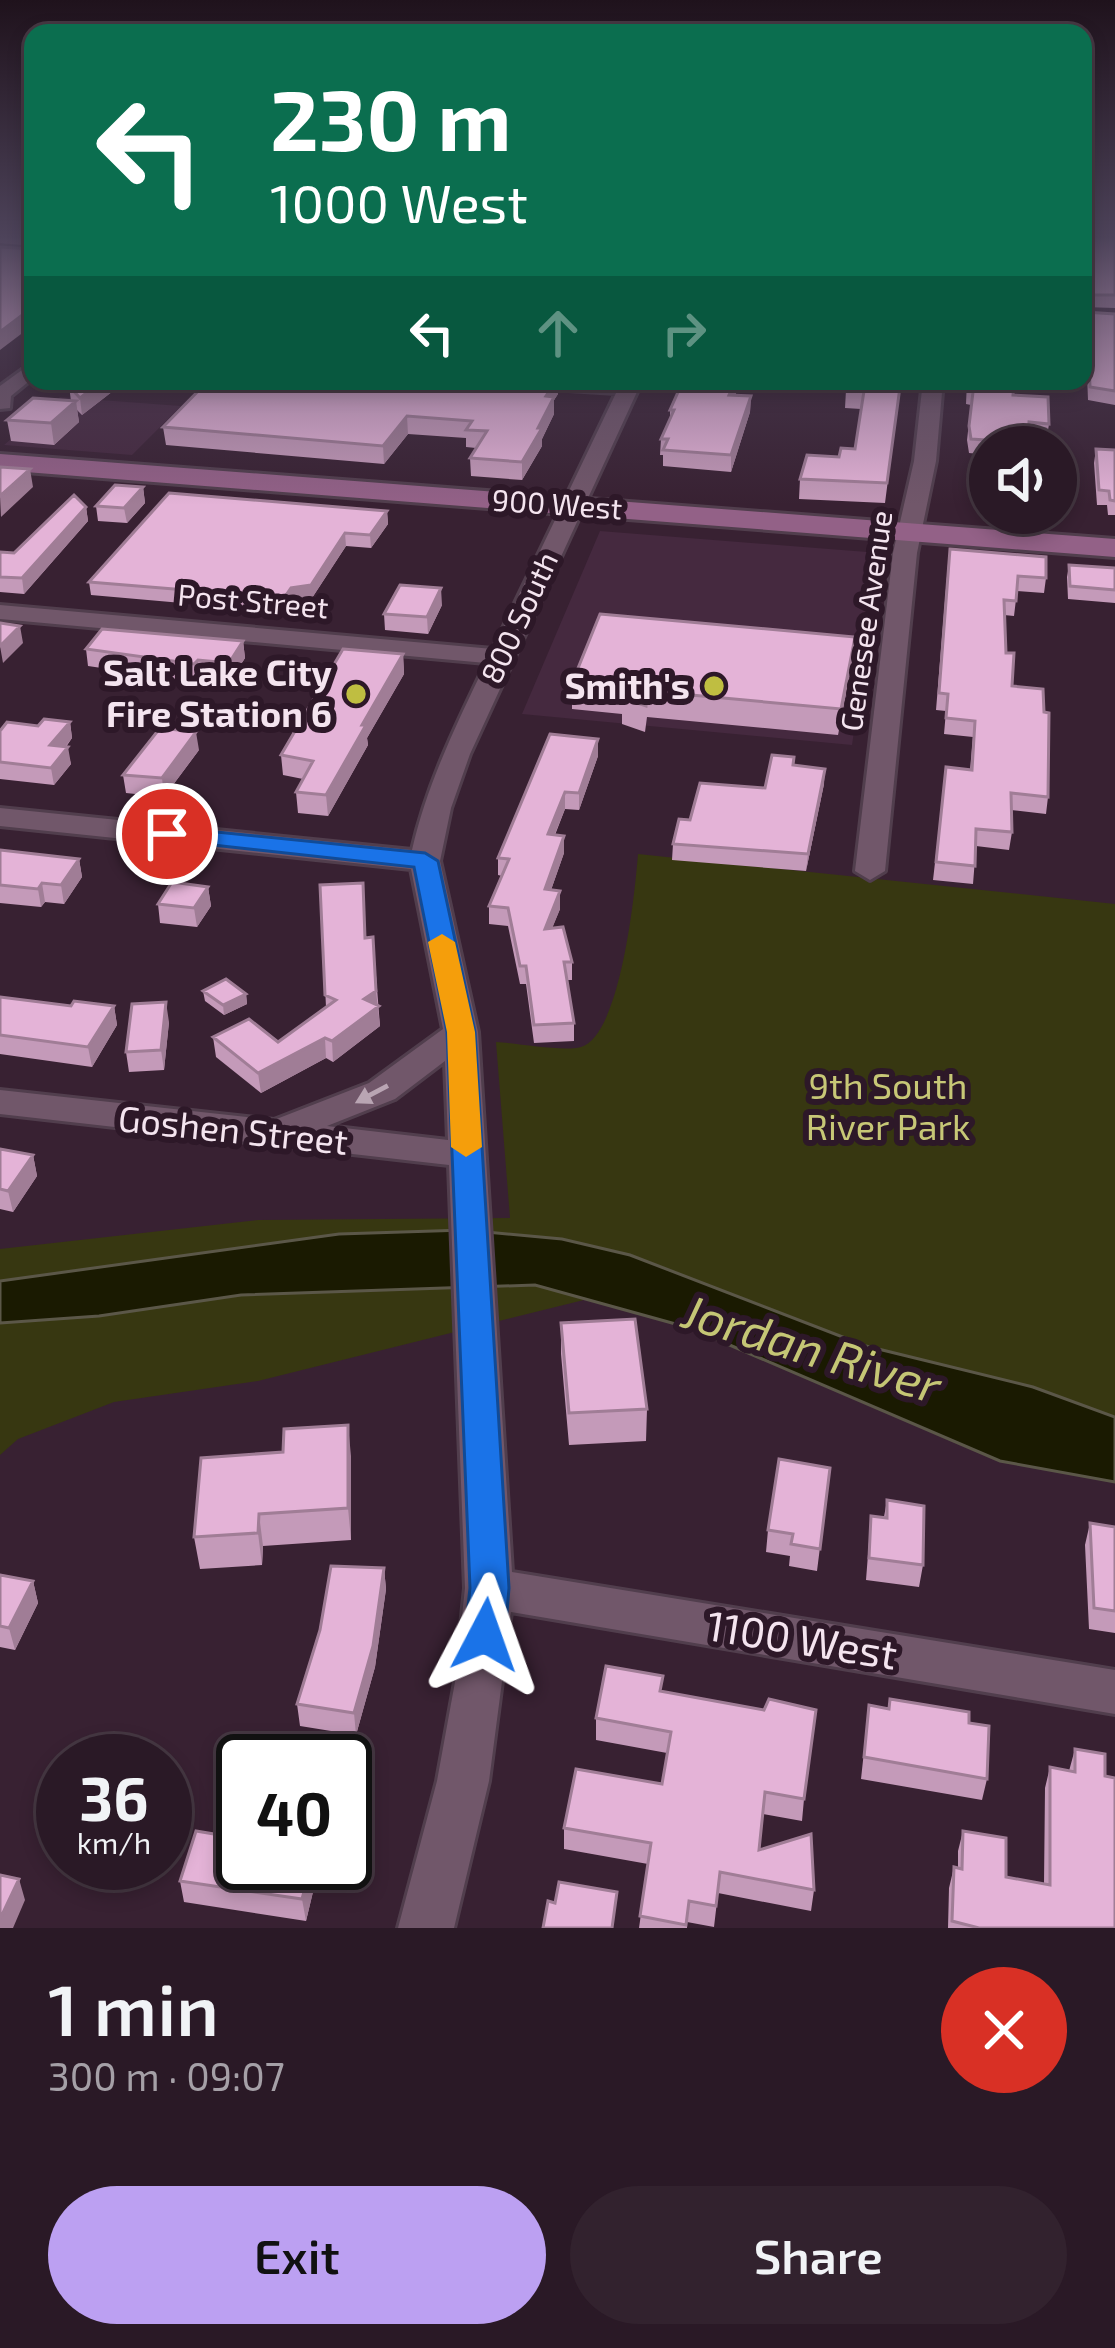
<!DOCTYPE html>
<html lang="en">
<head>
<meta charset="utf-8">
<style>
  body { margin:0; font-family:"Exo 2",sans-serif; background:#32222e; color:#f1f3f6; height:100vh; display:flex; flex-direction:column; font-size:45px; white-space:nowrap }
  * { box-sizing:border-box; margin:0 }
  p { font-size:39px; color:#a5a0a7 }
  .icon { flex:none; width:66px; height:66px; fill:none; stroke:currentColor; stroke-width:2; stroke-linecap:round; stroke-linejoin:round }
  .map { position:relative; height:1928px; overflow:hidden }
  .drawer { display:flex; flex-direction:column; background:#2a1926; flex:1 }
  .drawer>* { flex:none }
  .top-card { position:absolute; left:24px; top:24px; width:1068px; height:366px; border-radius:24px; box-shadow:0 6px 18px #0003,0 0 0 3px #463843; background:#0b6e4f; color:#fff; overflow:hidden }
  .fabs { position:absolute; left:969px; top:426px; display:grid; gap:24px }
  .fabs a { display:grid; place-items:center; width:108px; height:108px; border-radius:50%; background:#2a1926; box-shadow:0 6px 18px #0003,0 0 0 3px #463843; font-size:60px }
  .speed { position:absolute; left:36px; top:1734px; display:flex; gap:24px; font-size:60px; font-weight:700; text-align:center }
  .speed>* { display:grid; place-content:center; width:156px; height:156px; border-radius:50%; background:#2a1926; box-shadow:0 6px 18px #0003,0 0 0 3px #463843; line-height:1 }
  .speed small { font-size:30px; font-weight:400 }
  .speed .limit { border:6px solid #111; border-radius:18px; background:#fff; color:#111 }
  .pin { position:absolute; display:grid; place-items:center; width:102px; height:102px; color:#fff; margin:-51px; border:6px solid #fff; border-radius:50%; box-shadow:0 3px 12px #0007 }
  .me { position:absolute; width:132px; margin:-66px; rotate:4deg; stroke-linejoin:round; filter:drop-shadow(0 0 9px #0008) }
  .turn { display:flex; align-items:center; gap:42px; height:252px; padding:0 48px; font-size:54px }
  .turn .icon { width:156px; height:156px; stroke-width:2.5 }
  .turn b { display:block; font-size:84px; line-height:102px }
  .lanes { display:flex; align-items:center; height:114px; padding:0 48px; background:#0003; justify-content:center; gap:60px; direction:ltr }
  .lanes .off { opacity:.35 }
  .round { display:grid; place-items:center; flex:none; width:126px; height:126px; border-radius:63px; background:#32222e }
  .summary { display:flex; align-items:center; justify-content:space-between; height:204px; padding:0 48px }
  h1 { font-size:72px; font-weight:600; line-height:90px }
  .primary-button { display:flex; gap:24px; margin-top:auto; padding:24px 48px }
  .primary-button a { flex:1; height:138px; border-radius:72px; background:#bca0f2; color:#111; font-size:48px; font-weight:600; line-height:138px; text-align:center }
  .primary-button a+a { background:#32222e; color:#f1f3f6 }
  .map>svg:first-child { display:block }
  .built { fill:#45293f }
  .green { fill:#373711 }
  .water { fill:#1a1a01; stroke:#5b5748; stroke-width:3 }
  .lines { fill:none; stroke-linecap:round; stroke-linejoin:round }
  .minor-casing { stroke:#513e4d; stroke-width:6 }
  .major-casing { stroke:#513e4d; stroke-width:6 }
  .minor { fill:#71576a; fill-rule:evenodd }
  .major { fill:#936187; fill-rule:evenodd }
  .wall { fill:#c49ab9 }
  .shaded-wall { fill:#a07d96 }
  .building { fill:#e4b3d7; stroke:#a07d96; stroke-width:3 }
  .oneway { fill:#b9a5b3 }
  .route { fill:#1a73e8; stroke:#114b97; stroke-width:3 }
  .slow { fill:#f59e0b }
  .poi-dot { fill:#bfbe41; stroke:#2d1828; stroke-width:4.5 }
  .labels { text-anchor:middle; stroke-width:12; stroke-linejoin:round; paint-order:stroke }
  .far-street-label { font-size:30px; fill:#f4e4ef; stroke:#2d1828 }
  .poi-label { font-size:36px; font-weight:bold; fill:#f4e4ef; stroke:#2d1828; text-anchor:end }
  .park-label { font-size:36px; fill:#c7c776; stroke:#2d1828 }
  .street-label { font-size:36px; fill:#f4e4ef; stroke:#2d1828 }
  .near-street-label { font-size:42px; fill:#f4e4ef; stroke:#2d1828 }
  .near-water-label { font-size:48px; font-style:italic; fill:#c5c675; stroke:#2d1828 }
</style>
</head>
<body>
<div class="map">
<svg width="1115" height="1928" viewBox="0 0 1115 1928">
  <rect width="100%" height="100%" fill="#382132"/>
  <path class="built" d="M60,397L181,406L132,455L4,445Z
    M600,531L880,553L852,745L522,714Z"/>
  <path class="green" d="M638,854L1115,904V1416L604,1295L258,1381L114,1402L18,1439L0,1455V1249L258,1220L510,1218L496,1042C516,1043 563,1052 581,1047C621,1035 635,892 638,854Z"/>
  <path class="water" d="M465,1230L562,1239L630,1255L866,1346L1033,1387L1115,1417V1482L1000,1461L690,1328L535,1285L241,1295L99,1316L0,1323V1281L339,1234Z"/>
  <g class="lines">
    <defs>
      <path id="minor" d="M33,362V378L11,396L10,408L0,409V386Z
        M510,381H642L470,754L451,808L440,861L478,1032L512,1572L1115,1670V1714L511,1612L489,1781L454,1928H398L437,1781L455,1682L465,1588L449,1165L0,1114V1090L274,1120L369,1083L443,1029L411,869L0,826V808L412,850C427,784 456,725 486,663L0,619V605L493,649L616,393L520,387ZM445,1061L448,1140L327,1126L395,1099Z
        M923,381H943L936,461L917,553L885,871L870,880L855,871L893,553L914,461Z"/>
      <path id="major" d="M0,454L1115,539V557L0,470Z"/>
    </defs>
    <use href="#minor" class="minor-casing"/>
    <use href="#major" class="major-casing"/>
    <use href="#minor" class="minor"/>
    <use href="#major" class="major"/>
  </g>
  <path class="wall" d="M0,235H33V246L0,243Z
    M1091,235H1115V308L1084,307L1085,312L1115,314V405L1088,400L1086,348H1083V239H1091Z
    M126,381L82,415L77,410L79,422L54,445L11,441L7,420L71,401L69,386Z
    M558,381V394L554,400V414L542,439V446L522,480L471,476L470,458L476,448L466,447V438L408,434L384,464L166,445L163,427Z
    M741,381L735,395L751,396L750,412L731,472L663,466V455H660L661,439L670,419V410Z
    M897,381L896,386L900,387L885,503L799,499L800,479L855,449L861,409L845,408L846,390Z
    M967,381H1014L1013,395L1049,424L1047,437L1028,436L1026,447L1001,445L1000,447H990V455L969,453L967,440L971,405L966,404Z
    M1096,449L1115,450V515H1108L1107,505H1097L1094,463Z
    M143,487L145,503L127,523L98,521L96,506Z
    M86,507L88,521L24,594L0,592V552L14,553Z
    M387,511L388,524L371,548L346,546L312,598L292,601L285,612L91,595L89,582Z
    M948,564L1046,578L1044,593L1017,591L1014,616L1004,615L1006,653L1012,686L1048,797L1046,814L1011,810L1012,832L1009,850L976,846L973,884L933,880L946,767L970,770L973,737L944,734L946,711L936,710Z
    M1069,565L1115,568V603L1068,599L1067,577Z
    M442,605L428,634L385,630L384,614Z
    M243,641L245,658L231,680L200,677L197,682L88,666L86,649Z
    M403,654L404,674L367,738L368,745L328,816L298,813L296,792L303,779L283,775L281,755Z
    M852,662L838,735L647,717L645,732L622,724V714L572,709V683Z
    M70,722L72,738L66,747L71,764L54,785L0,779V731Z
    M598,739V756L579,810L565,809L555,835L564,853L551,890L560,909L552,928L572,962V980H567L574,1023V1041L534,1043L526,984H520L508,926L489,924V906L502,876L498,875V858Z
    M199,750L164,797L126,793L123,775Z
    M793,765L824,784L806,871L672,860L673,844L690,820L765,788Z
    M0,850L79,859L82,877L64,904L45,902L41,907L0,903Z
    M320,885L366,938L373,937L380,1026L333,1062L326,1058L261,1093L216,1057L213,1037L278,1042L326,1007Z
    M208,887L211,906L197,927L160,923L158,904Z
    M203,991L246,994L247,1004L224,1015L205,1001Z
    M0,997L71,1006H114L117,1025L92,1067L0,1054Z
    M169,1022L164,1070L129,1072L126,1052Z
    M0,1149L33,1155L37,1176L13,1212L0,1209Z
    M561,1323L647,1409L646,1441L569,1445L561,1354Z
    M351,1456V1540L263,1546L262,1565L200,1569L194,1537Z
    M830,1468L817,1571L789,1566L790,1556L766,1552L768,1530Z
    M887,1500L923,1565L919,1587L866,1580L871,1516L884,1517Z
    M1090,1523L1115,1527V1633L1089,1629L1085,1545Z
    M384,1568L386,1589L375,1667L356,1735L300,1726L297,1704Z
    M0,1575L33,1581L38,1603L15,1650L0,1647Z
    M662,1691L804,1799L802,1821L763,1814L759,1850L814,1890L811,1911L718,1893L714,1927L687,1922V1928H639L648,1864L564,1849V1828L662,1784L667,1753L596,1740V1718Z
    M890,1699L969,1723L987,1779L982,1800L861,1779L869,1705L888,1709Z
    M1075,1749L1105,1776L1115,1928H948L949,1888L954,1867L958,1868V1851L963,1831L1006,1877L1044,1884L1045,1788L1050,1767L1069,1771Z
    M318,1871L306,1921L184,1902L180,1881Z"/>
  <path class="shaded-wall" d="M33,307V325L0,350V332Z
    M102,381H126L82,415L80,398Z
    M556,381H558V394L554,400V414L542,439V446L522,480V462L538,428L546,396Z
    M735,381H741L729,410V395Z
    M751,396L750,412L731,472V455Z
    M76,401L79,422L54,445L51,423Z
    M407,416L408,434L384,464L383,446Z
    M30,469L33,487L1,517L0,496Z
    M143,487L145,503L127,523L124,508Z
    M86,507L88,521L24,594L22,578Z
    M387,511L388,524L371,548L370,535Z
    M345,533L346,546L312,598L292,601L285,612L284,598L291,588Z
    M441,588L442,605L428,634L427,617Z
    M20,626L23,643L3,663L0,646Z
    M855,637L852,662L838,735L841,709Z
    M243,641L245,658L231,680L229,663Z
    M403,654L404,674L367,738L368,745L328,816L326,795L362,725Z
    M198,660L200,677L197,682L194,664Z
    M70,722L72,738L53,762L50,745Z
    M196,732L199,750L164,797L162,778Z
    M598,739V756L579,810V793Z
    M68,747L71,764L54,785L51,768Z
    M825,769L824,784L806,871L808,854Z
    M565,792V809L548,851V834Z
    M564,836V853L545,907V889Z
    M79,859L82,877L64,904L61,885Z
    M42,883L45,902L41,907L38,889Z
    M208,887L211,906L197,927L194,908Z
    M560,891V909L545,946V929Z
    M376,991L380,1026L333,1062L332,1041L364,999Z
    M246,994L247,1004L224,1015L223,1005Z
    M166,1002L169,1022L164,1070L161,1050Z
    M114,1006L117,1025L92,1067L88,1047Z
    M325,1038L326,1058L261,1093L258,1073Z
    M33,1155L37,1176L13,1212L8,1191Z
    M348,1425L351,1456V1540L348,1508Z
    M259,1514L263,1546L262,1565L258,1533Z
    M384,1568L386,1589L375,1667L356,1735L354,1713Z
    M33,1581L38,1603L15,1650L9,1628Z
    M312,1863H317L318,1871L306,1921L302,1899Z
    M19,1879L25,1900L13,1928H0V1919Z"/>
  <path class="building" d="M1094,235H1115V295H1083V239L1094,240Z
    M0,247L30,249L33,247V307L0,332Z
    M1083,302L1085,312L1115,314V391L1090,387L1088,336L1083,335Z
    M74,381H102L80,398L69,386Z
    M208,381H556L546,396L554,397L538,428H542L522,462L470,458L487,431L466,430L472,421L407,416L383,446L163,427Z
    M683,381H735L729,395L751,396L731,455L663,450L668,439H661L674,410H670Z
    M849,381H895L894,386L900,387L887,483L800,479L807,455L839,457L841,448L855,449L864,391L846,390Z
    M968,381H1014L1013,395L1048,397L1049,424L1029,422L1028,433L1003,431L1001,441L971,439L969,426L973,392L968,391Z
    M33,398L76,401L51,423L7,420Z
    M1096,449L1115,450V501L1110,500L1109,491L1099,490Z
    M0,467L30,469L0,496Z
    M115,485L143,487L124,508L96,506Z
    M169,493L387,511L370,535L345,533L311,585L291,588L284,598L89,582Z
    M74,495L86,507L22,578L0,577V552L14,553Z
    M950,549L1046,557V578L1018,576L1016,601L1004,600L1006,653H1014L1012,686L1043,689L1044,712L1049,713L1048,797L1011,793L1012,832L976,829L975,866L936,862L946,767L972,770L975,721L946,718L948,694L939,693Z
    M1069,565L1115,568V590L1070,586Z
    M400,585L441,588L427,617L384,614Z
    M600,614L855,637L841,709L647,691L646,706L622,698L627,689L572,683Z
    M0,623L20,626L0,646Z
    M102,629L243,641L229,663L198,660L194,664L86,649Z
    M343,649L403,654L362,725H366L326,795L296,792L313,761L281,755Z
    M44,719L70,722L50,745L68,747L51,768L0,762V731L7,722L38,726Z
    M160,728L196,732L162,778L123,775Z
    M550,734L598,739L579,793L565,792L548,834L564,836L545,889L560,891L545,929L563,927L572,962H564L574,1023L534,1025L526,966H520L508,908L489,906L509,859L498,858Z
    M772,755L794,757L793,765L825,769L808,854L673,844L679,819L690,820L700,783L765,788Z
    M0,850L79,859L61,885L42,883L38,889L0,885Z
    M172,882L208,887L194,908L158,904Z
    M363,883L365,938L373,937L376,991L364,999L379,1006L332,1041L325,1038L258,1073L213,1037L249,1019L278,1042L336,1000L325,995L320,885Z
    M226,979L246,994L223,1005L203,991Z
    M0,997L71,1006L74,1001L114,1006L88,1047L0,1035Z
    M166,1002L161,1050L126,1052L132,1004Z
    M0,1149L33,1155L8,1191L0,1189Z
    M635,1319L647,1409L569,1413L561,1323Z
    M348,1425V1508L259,1514L258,1533L194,1537L201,1458L283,1452L284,1429Z
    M779,1459L830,1468L820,1549L791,1544L793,1534L768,1530Z
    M887,1500L924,1506L923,1565L869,1558L871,1516L887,1518Z
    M1090,1523L1115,1527V1611L1094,1608Z
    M331,1566L384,1568L373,1646L354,1713L297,1704L320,1630Z
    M0,1575L33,1581L9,1628L0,1626Z
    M606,1666L663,1676L660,1691L764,1710L769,1699L816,1710L804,1799L765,1792L759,1850L811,1834L814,1890L720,1872L716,1906L689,1901L686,1925L640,1916L651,1843L564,1828L576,1769L662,1784L671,1732L596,1718Z
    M890,1699L969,1712V1723L989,1726L987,1779L864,1757L869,1705L889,1709Z
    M1075,1749L1105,1754V1776L1115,1778V1928H979L952,1921L954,1867L962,1869L963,1831L1006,1838V1877L1050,1885V1767L1075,1772Z
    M254,1754L298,1761H251Z
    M243,1786V1863H312L302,1899L180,1881L196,1831L226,1836Z
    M0,1875L19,1879L0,1919Z
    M559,1882L617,1892L612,1928H543L548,1901L555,1903Z"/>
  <defs><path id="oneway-solid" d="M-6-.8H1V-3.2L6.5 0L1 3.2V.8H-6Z" transform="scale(3)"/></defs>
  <use class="oneway" href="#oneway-solid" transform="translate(372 1094) rotate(152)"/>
  <linearGradient id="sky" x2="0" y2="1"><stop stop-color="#1f121c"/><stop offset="0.47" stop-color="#4d435a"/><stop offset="1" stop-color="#4d435a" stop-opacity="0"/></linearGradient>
  <rect width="1115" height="505" fill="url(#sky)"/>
  <path class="route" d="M167,827L425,853L438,861L475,1032L509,1588L505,1635L499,1647L485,1652L471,1647L465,1635L470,1588L447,1032L414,867L159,839L155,834L159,829Z"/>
  <path class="slow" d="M442,934L455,942L475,1032L482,1147L466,1157L451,1147L447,1032L428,942Z"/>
  <g class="poi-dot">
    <circle cx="714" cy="686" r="12"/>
    <circle cx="356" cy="694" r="12"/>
  </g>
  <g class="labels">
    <g class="far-street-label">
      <text transform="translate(557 505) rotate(4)" y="10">900 West</text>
      <text transform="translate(253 602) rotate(5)" y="10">Post Street</text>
      <text transform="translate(520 618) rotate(-65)" y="10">800 South</text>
      <text transform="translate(867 621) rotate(-82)" y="10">Genesee Avenue</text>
    </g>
    <g class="poi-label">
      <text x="332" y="686">Salt Lake City<tspan x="332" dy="41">Fire Station 6</tspan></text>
      <text x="690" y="699">Smith's</text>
    </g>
    <g class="park-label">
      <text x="888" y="1099">9th South<tspan x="888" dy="41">River Park</tspan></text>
    </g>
    <g class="street-label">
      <text transform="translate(233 1130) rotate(6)" y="13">Goshen Street</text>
    </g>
    <g class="near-street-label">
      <text transform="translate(802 1640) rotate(9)" y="15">1100 West</text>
    </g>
    <g class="near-water-label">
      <text transform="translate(812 1349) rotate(17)" y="17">Jordan River</text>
    </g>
  </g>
</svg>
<div class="fabs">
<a><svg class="icon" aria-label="sound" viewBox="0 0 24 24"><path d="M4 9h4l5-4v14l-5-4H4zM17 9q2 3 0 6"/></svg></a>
</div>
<div class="speed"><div>36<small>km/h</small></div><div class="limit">40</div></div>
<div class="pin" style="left:167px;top:834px;background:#d93025"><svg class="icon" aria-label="arrive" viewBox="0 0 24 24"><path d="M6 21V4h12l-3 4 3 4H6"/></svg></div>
<svg class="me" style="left:485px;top:1635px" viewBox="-20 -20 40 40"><path d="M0-17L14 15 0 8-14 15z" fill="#1a73e8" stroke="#fff" stroke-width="4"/></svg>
<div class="top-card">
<div class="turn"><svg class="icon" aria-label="left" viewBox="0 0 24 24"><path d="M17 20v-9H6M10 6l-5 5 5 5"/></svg><div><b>230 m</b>1000 West</div></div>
<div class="lanes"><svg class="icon" aria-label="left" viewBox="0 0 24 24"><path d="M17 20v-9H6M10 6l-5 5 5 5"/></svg><svg class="icon off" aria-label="ahead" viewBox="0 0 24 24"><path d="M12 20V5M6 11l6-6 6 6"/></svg><svg class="icon off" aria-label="right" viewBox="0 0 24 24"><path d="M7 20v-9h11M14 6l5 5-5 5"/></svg></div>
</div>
</div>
<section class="drawer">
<div class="summary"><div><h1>1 min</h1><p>300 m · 09:07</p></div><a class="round" style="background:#d93025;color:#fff"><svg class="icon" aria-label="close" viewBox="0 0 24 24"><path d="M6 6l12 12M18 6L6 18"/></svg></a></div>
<div class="primary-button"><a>Exit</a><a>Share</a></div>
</section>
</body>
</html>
